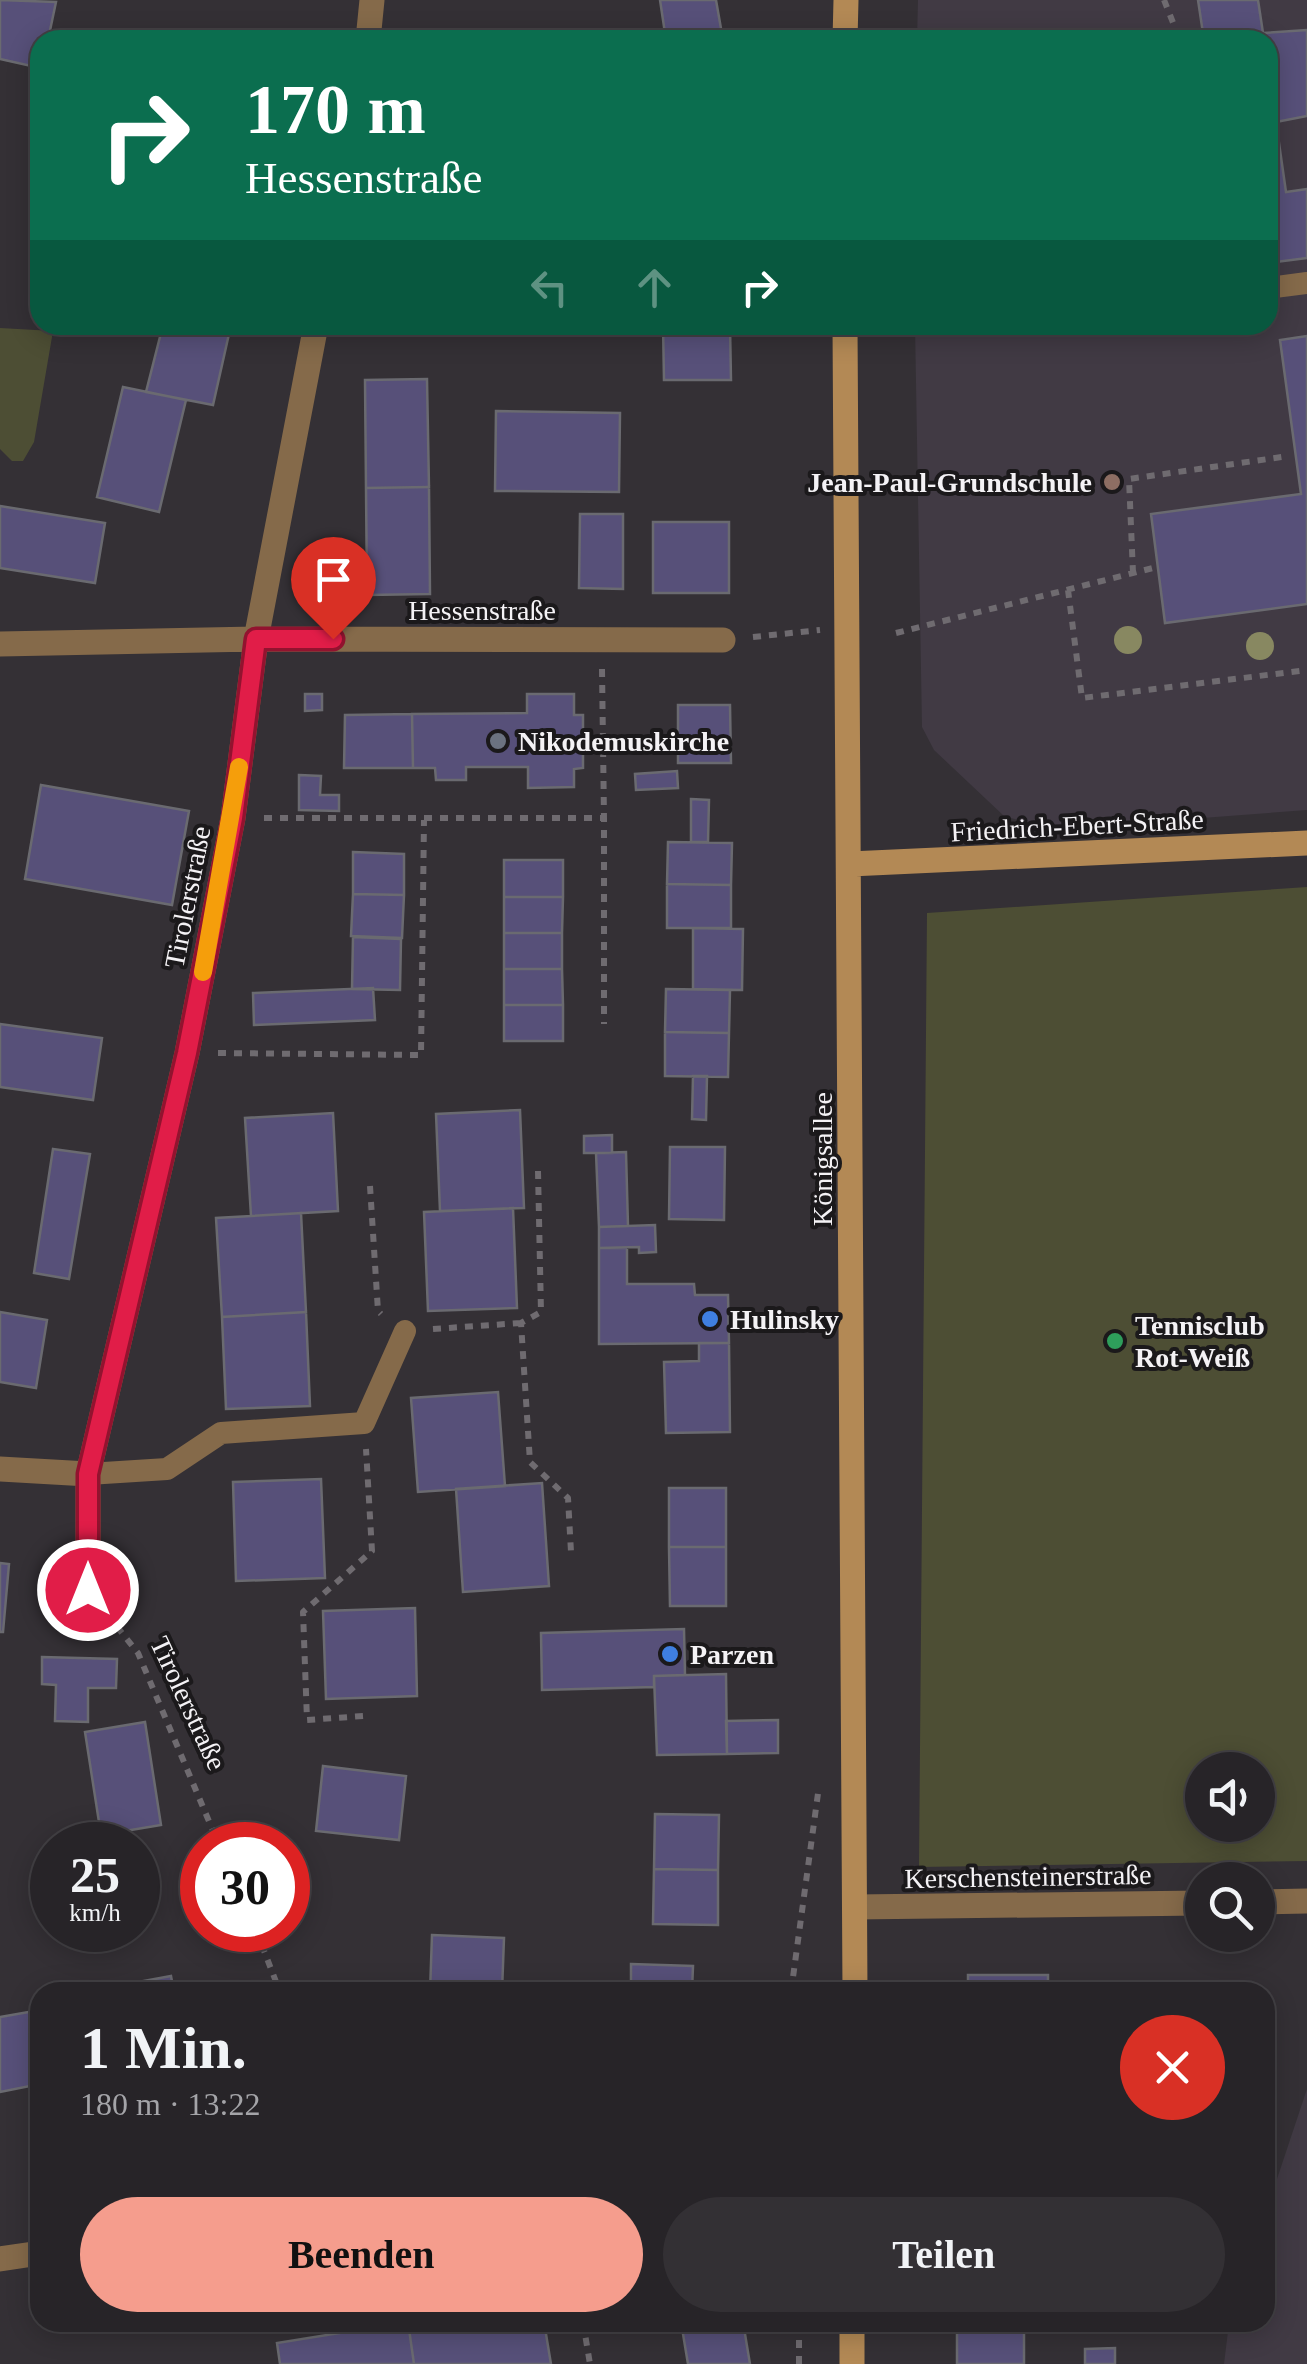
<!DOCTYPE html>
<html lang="de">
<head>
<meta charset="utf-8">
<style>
  body { margin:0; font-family:"Times New Roman",serif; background:#333034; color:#f1f3f6; height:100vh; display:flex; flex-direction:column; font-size:38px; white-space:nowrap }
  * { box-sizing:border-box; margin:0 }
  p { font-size:32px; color:#a4a4a8 }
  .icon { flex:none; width:55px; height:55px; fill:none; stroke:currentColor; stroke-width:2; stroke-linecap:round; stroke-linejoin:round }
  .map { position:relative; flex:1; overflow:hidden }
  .sheet { position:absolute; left:30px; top:1982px; width:1245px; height:350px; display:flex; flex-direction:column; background:#272428; border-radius:30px; box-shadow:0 5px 25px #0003,0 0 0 2px #434145 }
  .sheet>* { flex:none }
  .guide { position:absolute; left:30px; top:30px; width:1248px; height:305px; border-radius:30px; box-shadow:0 5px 25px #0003,0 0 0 2px #434145; background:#0b6e4f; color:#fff; overflow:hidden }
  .controls { position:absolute; left:1185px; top:1752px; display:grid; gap:20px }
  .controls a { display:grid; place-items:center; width:90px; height:90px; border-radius:50%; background:#272428; box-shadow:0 5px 25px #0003,0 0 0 2px #434145; font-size:50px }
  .speed { position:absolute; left:30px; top:1822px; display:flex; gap:20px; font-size:50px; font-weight:700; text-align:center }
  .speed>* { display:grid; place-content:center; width:130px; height:130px; border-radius:50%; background:#272428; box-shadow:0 5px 25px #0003,0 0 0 2px #434145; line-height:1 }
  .speed small { font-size:25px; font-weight:400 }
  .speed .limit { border:15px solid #d22; background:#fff; color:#111 }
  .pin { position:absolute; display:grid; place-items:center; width:85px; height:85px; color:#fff; margin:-102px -42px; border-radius:50% 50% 50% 0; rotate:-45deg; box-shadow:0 0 10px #0007 }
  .pin .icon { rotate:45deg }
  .me { position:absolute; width:110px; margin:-55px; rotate:0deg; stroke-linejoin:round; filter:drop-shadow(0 0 8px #0008) }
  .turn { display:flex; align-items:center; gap:35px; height:210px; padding:0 50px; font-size:45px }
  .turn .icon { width:130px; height:130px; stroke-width:2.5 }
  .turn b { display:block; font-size:70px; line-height:85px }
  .lanes { display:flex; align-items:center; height:95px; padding:0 50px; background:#0003; justify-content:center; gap:50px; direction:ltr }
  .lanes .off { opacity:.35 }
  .round { display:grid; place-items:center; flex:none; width:105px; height:105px; border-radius:52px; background:#333034 }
  .headline { display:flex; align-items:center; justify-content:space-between; height:170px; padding:0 50px }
  h1 { font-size:60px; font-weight:800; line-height:75px }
  .primary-button { display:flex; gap:20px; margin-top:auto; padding:20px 50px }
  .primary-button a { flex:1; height:115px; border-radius:60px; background:#f59d8d; color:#111; font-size:40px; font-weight:800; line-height:115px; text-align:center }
  .primary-button a+a { background:#333034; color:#f1f3f6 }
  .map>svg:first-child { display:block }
  .built { fill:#413a44 }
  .green { fill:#4d4e34; fill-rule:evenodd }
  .building { fill:#575079; stroke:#6a6a70; stroke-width:2.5 }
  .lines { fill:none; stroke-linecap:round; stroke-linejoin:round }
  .path { stroke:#6f6b70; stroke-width:6; stroke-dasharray:8 8; stroke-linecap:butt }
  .lane { stroke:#856a4a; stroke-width:22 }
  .street { stroke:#856a4a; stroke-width:25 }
  .secondary { stroke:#b38955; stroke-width:25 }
  .tree { fill:#888861 }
  .route-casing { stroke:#92132f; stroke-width:25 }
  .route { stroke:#e11d48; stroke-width:18 }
  .slow { stroke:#f59e0b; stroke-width:18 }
  .education-dot { fill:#8d6e63; stroke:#1b191b; stroke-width:4 }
  .worship-dot { fill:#6b7280; stroke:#1b191b; stroke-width:4 }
  .shop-dot { fill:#3f7fe0; stroke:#1b191b; stroke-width:4 }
  .leisure-dot { fill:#2e9e5b; stroke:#1b191b; stroke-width:4 }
  .labels { text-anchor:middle; stroke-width:8; stroke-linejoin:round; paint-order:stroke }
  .poi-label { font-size:28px; font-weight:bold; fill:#f4f2f5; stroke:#1b191b; text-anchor:start }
  .street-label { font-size:28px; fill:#f4f2f5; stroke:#1b191b }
</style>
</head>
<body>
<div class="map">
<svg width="1307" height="2364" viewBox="0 0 1307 2364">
  <rect width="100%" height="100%" fill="#343035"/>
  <path class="built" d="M918,0H1307V810L1109,825H1035L1004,816L934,750L922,727L915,325H1268V40H917Z
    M1307,2089V2364H1224L1229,2323L1265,2322V2215Z"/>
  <path class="green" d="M0,328L53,331L34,442L23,461H12L0,449Z
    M1307,887V1861L919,1867L927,913ZM1202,1770H1258V1825H1202Z"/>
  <path class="building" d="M0,0L56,2L48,40H40V68L0,59Z
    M660,0H716L723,40H666Z
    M1198,0H1258L1263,33L1307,30V116L1276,122L1286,192L1307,189V258L1268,263V40H1204Z
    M50,32L89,40H48Z
    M163,325H231L213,405L146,392Z
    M663,325H730L731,380H664Z
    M1307,336V604L1165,623L1151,514L1301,494L1280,340Z
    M427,379L429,487L366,488L365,380Z
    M123,387L186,400L159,512L97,497Z
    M496,411L620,413L619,492L495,491Z
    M429,487L430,594L367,595L366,488Z
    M0,506L105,523L95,583L0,568Z
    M580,514H623V589L579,588Z
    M653,522H729V593H653Z
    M305,694H322V710L305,711Z
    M527,694H574V715H583V768L574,769V787L528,788V767H466V780H436L435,768H413L412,714L527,713Z
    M678,705H730L731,763H678Z
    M412,714L413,768H344L345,715Z
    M677,771L678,788L636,790L635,774Z
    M299,775L321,776L320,795H339V811L299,810Z
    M41,785L189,811L172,905L25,879Z
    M691,799L709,800L708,842H691Z
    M668,842L732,843L731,885L667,884Z
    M353,852L404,854V895L353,894Z
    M504,860H563V897H504Z
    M667,884L731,885V928H667Z
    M353,894L404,895L402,938L351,936Z
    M504,897H563L562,933H504Z
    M693,928L743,929L742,990L693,989Z
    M504,933H562V969H504Z
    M353,937L401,939L400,990L352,989Z
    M504,969H562L563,1005H504Z
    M373,988L375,1020L254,1025L253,993Z
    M666,989L730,990L729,1033L665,1032Z
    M504,1005H563V1041H504Z
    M0,1024L102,1038L93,1100L0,1087Z
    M665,1032L729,1033L728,1077L665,1076Z
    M693,1076H707L706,1120L692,1119Z
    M520,1110L524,1208L440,1211L436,1114Z
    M333,1113L338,1211L251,1216L245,1118Z
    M612,1135V1153H584V1136Z
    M670,1147H725L724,1220L669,1219Z
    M53,1149L90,1154L69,1279L34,1273Z
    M626,1152L628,1226L599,1227L596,1153Z
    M513,1208L517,1308L428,1311L424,1212Z
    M301,1213L306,1312L222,1317L216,1218Z
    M655,1225L656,1252L639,1253V1247L599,1248V1227Z
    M599,1248H627V1284H694L695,1295H728L729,1343L599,1344Z
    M0,1312L47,1320L36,1388L0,1382Z
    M306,1312L310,1406L226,1409L222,1317Z
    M699,1343H729L730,1432L666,1433L664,1362L699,1361Z
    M498,1392L505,1486L418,1492L411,1398Z
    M321,1479L325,1578L236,1581L233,1482Z
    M542,1483L549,1586L463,1592L456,1489Z
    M669,1488H726V1547H669Z
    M669,1547H726V1606H670Z
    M0,1563L9,1564L3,1632H0Z
    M415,1608L417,1696L326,1699L323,1611Z
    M684,1629L685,1675L654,1676V1687L542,1690L541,1633Z
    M42,1657L117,1659L116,1688H88V1722L55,1721L56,1685L42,1684Z
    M726,1674L727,1754L657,1755L654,1676Z
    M778,1720V1753L727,1754L726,1721Z
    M145,1722L161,1825L101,1835L85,1732Z
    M323,1766L406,1776L399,1840L316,1831Z
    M655,1814L719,1815L718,1870L654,1869Z
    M654,1869L718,1870V1925L653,1924Z
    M432,1935L504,1938L502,1992H430Z
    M631,1964L693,1966L692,1992H631Z
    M968,1975H1048V1992H968Z
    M171,1976L174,1992H84Z
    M40,2010V2084L0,2092V2017Z
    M408,2322L414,2364H280L277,2343Z
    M408,2322H544L551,2364H414Z
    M681,2322H743L750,2364H688Z
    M957,2322H1024V2364H957Z
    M1115,2348V2364H1085V2349Z"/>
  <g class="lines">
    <path class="path" d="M1164,0L1180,40
      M1133,573L1129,479L1282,457
      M1068,590L1082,698L1307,670
      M896,633L1157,567
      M753,637L820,630
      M602,669L604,818
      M264,818H604V1024
      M218,1053L421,1055L424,820
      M538,1171L541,1312L521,1323L530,1462L568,1498L571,1552
      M370,1186L378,1311L381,1314
      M433,1329L521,1323
      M107,1614L138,1653L219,1845
      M363,1716L307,1720L303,1612L372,1551L366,1449
      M256,1930L280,1992
      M791,1992L819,1786
      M583,2322L590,2364
      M799,2364V2322"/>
    <path class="lane" d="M1268,288L1307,283
      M88,1474L167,1469L221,1433L364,1423L405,1331"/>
    <path class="street" d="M368,40L372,0
      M0,644L256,639L723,640
      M0,1469L88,1474
      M88,1590V1474L187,1053L233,818L256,639L316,325
      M1258,1902L1307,1901
      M855,1907L1202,1903
      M0,2259L40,2253"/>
    <path class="secondary" d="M845,40L846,0
      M845,325L855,1992
      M850,864L1307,843
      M852,2364V2322"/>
  </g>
  <g class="tree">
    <circle cx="1128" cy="640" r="14"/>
    <circle cx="1260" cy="646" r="14"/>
  </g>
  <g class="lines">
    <defs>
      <path id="route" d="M88,1590V1474L187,1053L233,818L256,639H333"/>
    </defs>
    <use href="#route" class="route-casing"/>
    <use href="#route" class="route"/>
    <path class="slow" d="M203,972L239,767"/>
  </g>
  <circle class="education-dot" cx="1112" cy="482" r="10"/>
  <circle class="worship-dot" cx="498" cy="741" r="10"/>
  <g class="shop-dot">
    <circle cx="710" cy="1319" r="10"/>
    <circle cx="670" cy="1654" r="10"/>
  </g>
  <circle class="leisure-dot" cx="1115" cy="1341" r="10"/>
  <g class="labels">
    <g class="poi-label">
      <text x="1092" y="492" text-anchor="end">Jean-Paul-Grundschule</text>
      <text x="518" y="751">Nikodemuskirche</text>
      <text x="730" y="1329">Hulinsky</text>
      <text x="1135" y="1335">Tennisclub<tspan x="1135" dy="32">Rot-Weiß</tspan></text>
      <text x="690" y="1664">Parzen</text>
    </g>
    <g class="street-label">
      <text x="482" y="620">Hessenstraße</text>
      <text transform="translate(1077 825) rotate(-3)" y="10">Friedrich-Ebert-Straße</text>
      <text transform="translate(187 897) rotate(-79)" y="10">Tirolerstraße</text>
      <text transform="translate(822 1159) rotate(-90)" y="10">Königsallee</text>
      <text transform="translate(189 1703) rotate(65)" y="10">Tirolerstraße</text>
      <text transform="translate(1028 1876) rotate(-1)" y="10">Kerschensteinerstraße</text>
    </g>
  </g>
</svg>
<div class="controls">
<a><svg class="icon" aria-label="sound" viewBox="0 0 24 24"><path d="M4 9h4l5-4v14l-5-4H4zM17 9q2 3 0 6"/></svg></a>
<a><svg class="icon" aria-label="search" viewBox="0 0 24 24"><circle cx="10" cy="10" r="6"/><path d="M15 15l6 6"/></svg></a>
</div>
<div class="speed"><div>25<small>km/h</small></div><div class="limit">30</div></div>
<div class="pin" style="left:333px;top:639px;background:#d93025"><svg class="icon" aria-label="arrive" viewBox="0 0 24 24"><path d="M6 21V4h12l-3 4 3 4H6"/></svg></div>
<svg class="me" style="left:88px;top:1590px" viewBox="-20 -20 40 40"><circle r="17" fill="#e11d48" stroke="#fff" stroke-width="3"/><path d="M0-11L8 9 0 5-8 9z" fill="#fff"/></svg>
<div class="guide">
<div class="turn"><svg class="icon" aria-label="right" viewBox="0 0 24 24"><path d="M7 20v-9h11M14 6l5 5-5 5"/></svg><div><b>170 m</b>Hessenstraße</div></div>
<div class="lanes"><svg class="icon off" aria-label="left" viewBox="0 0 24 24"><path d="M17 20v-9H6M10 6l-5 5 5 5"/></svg><svg class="icon off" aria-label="ahead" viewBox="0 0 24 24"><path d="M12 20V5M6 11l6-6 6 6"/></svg><svg class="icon" aria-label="right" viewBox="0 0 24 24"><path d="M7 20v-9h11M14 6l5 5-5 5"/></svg></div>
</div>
<section class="sheet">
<div class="headline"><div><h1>1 Min.</h1><p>180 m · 13:22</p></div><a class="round" style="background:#d93025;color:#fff"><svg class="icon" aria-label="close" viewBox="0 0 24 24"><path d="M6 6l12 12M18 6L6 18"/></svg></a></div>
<div class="primary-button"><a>Beenden</a><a>Teilen</a></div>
</section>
</div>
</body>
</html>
